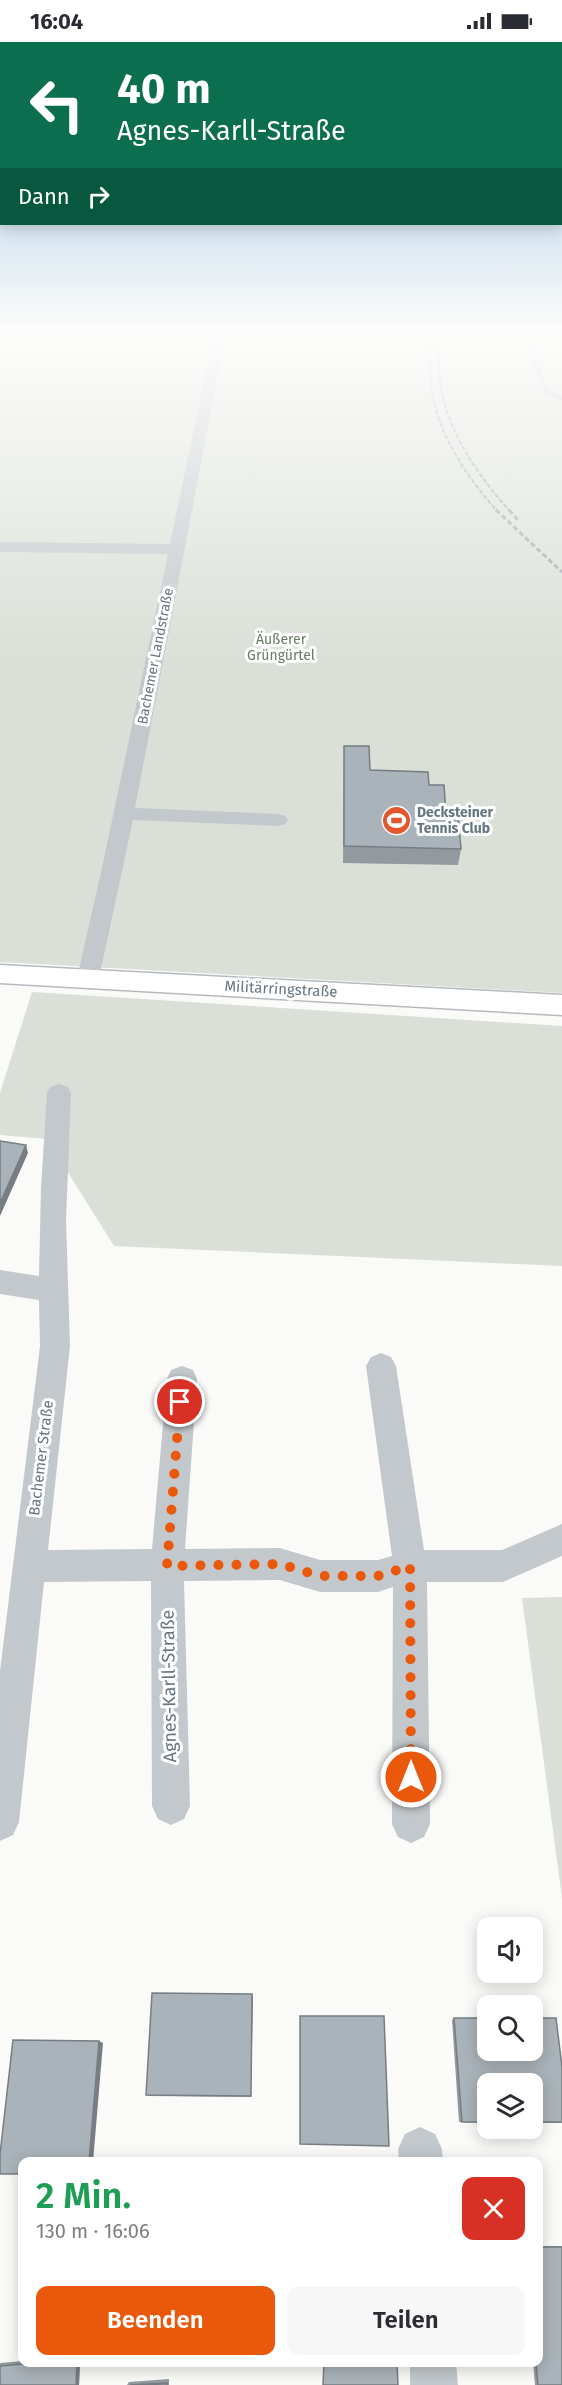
<!DOCTYPE html>
<html lang="de">
<head>
<meta charset="utf-8">
<style>
  body { margin:0; font-family:"Fira Sans",sans-serif; background:#f7f7f7; color:#2b2b33; height:100vh; display:flex; flex-direction:column; font-size:22px; white-space:nowrap }
  * { box-sizing:border-box; margin:0 }
  p { font-size:20px; color:#7c7c81 }
  .icon { flex:none; width:33px; height:33px; fill:none; stroke:currentColor; stroke-width:2; stroke-linecap:round; stroke-linejoin:round }
  .map { position:relative; flex:1; overflow:hidden }
  .sheet { position:absolute; left:18px; top:2115px; width:525px; height:210px; display:flex; flex-direction:column; background:#fff; border-radius:12px; box-shadow:0 3px 15px #0003 }
  .sheet>* { flex:none }
  .guide { position:absolute; left:0px; top:0px; width:562px; height:183px; box-shadow:0 3px 15px #0003; background:#0b6e4f; color:#fff; overflow:hidden }
  .fabs { position:absolute; left:477px; top:1875px; display:grid; gap:12px }
  .fabs a { display:grid; place-items:center; width:66px; height:66px; border-radius:12px; background:#fff; box-shadow:0 3px 15px #0003; font-size:30px }
  .pin { position:absolute; display:grid; place-items:center; width:51px; height:51px; color:#fff; margin:-26px; border:3px solid #fff; border-radius:50%; box-shadow:0 2px 6px #0007 }
  .me { position:absolute; width:66px; margin:-33px; rotate:0deg; stroke-linejoin:round; filter:drop-shadow(0 0 4px #0008) }
  .turn { display:flex; align-items:center; gap:21px; height:126px; padding:0 18px; font-size:27px }
  .turn .icon { width:78px; height:78px; stroke-width:2.5 }
  .turn b { display:block; font-size:42px; line-height:51px }
  .then { display:flex; align-items:center; height:57px; padding:0 18px; background:#0003; gap:12px; font-size:22px }
  .round { display:grid; place-items:center; flex:none; width:63px; height:63px; border-radius:12px; background:#f7f7f7 }
  .headline { display:flex; align-items:center; justify-content:space-between; height:102px; padding:0 18px }
  h1 { font-size:36px; font-weight:600; line-height:45px; color:#1e9e55 }
  .cta { display:flex; gap:12px; margin-top:auto; padding:12px 18px }
  .cta a { flex:1; height:69px; border-radius:12px; background:#ea580c; color:#fff; font-size:24px; font-weight:600; line-height:69px; text-align:center }
  .cta a+a { background:#f7f7f7; color:#2b2b33 }
  .status { display:flex; justify-content:space-between; align-items:center; height:42px; padding:0 30px; background:#fff; direction:ltr }
  .status svg { height:16px; fill:currentColor }
  .map>svg:first-child { display:block }
  .green { fill:#dadfd7 }
  .lines { fill:none; stroke-linecap:round; stroke-linejoin:round }
  .stream { stroke:#bbc7cb; stroke-width:4 }
  .major-casing { stroke:#b5babe; stroke-width:3 }
  .minor { fill:#c3c8cc; fill-rule:evenodd }
  .major { fill:#fff; fill-rule:evenodd }
  .rail-far1 { stroke:#a2aab0; stroke-width:2; stroke-dasharray:4.5 2; stroke-linecap:butt }
  .rail { stroke:#a2aab0; stroke-width:3; stroke-dasharray:5 3; stroke-linecap:butt }
  .wall { fill:#929a9f }
  .shaded-wall { fill:#777d82 }
  .building { fill:#aab3b9; stroke:#777d82; stroke-width:1.5 }
  .route { stroke:#ea580c; stroke-width:10; stroke-dasharray:0 18 }
  .labels { text-anchor:middle; stroke-width:6; stroke-linejoin:round; paint-order:stroke }
  .far-park-label { font-size:14px; fill:#687a64; stroke:#fff }
  .far-street-label { font-size:14px; fill:#657683; stroke:#fff }
  .far-poi-label { font-size:14px; font-weight:bold; fill:#657683; stroke:#fff; text-anchor:start }
  .street-label { font-size:15px; fill:#657683; stroke:#fff }
  .near-street-label { font-size:18px; fill:#657683; stroke:#fff }
</style>
</head>
<body>
<div class="status"><b>16:04</b><svg viewBox="0 0 49 12"><path d="M0 12V9h3v3zM5 12V6h3v6zM10 12V3h3v9zM15 12V0h3v12zM26 1h20v11H26zM47 4h2v5h-2z"/></svg></div>
<div class="map">
<svg width="562" height="2343" viewBox="0 0 562 2343">
  <rect width="100%" height="100%" fill="#fafaf8"/>
  <path class="green" d="M0,291H562V951L0,920Z
    M32,950L562,984V1224L114,1204L47,1097L0,1093V1051Z
    M562,1555V1856L522,1556Z"/>
  <g class="lines">
    <path class="stream" d="M537,291L528,303L547,350L562,356"/>
    <defs>
      <path id="major" d="M0,923L562,953V973L0,941Z"/>
    </defs>
    <use href="#major" class="major-casing"/>
    <path class="minor" d="M214,291H226L135,766L278,772L285,774L288,778L285,782L278,784L133,778L99,936L96,941L88,944L80,941L77,936L102,826L168,512L0,510V500L170,502Z
      M59,1042L68,1045L71,1051L66,1178L70,1304L48,1508L152,1507L167,1337L171,1328L182,1324L193,1328L197,1337L185,1507L280,1506L320,1518H378L392,1514L366,1324L371,1315L381,1311L391,1315L396,1324L424,1508H502L562,1482V1514L503,1540H427L430,1782L424,1795L411,1801L398,1795L392,1782L393,1545L378,1550H320L280,1538L184,1539L190,1764L184,1777L171,1783L158,1777L152,1764L151,1539L44,1540L19,1780L13,1793L0,1799V1629L40,1304L39,1258L0,1252V1228L39,1234L41,1146L47,1051L50,1045Z
      M420,2085L435,2092L442,2107L443,2120H399L398,2107L405,2092Z
      M410,2320H456L458,2343H410Z"/>
    <use href="#major" class="major"/>
    <path class="rail-far1" d="M429,291C430,313 429,335 433,356C442,399 469,437 497,469
      M438,291C439,311 438,331 442,351C452,396 479,435 510,469"/>
    <path class="rail" d="M496,468L562,530
      M509,468L518,478"/>
  </g>
  <path class="wall" d="M344,704L370,728L429,743L446,772L461,807L458,823L343,821Z
    M252,1952L251,2055L149,2054L146,2053Z
    M454,1976L562,2025V2081H532V2042H488V2081L459,2080L452,1978Z
    M538,2204H562V2343H535L533,2320H538Z
    M22,2319V2320H80L79,2343H0V2321Z
    M169,2337V2343H127L129,2340Z"/>
  <path class="shaded-wall" d="M26,1103L28,1111L0,1174V1161Z
    M252,1952L253,1955L251,2055V2054Z
    M99,1999L103,2001L93,2120H89Z
    M77,2320H80L79,2343H76Z"/>
  <path class="building" d="M344,704H369L370,728L428,730L429,743H444L446,772H458L461,807L344,804Z
    M0,1099L26,1103L0,1161Z
    M152,1951L252,1952L251,2054L146,2053Z
    M300,1974H384L389,2104L300,2102Z
    M454,1976H488V2008H532V1976H556L562,2025V2080H532V2042H488V2080H462Z
    M13,1998L99,1999L89,2120H22V2132H0V2112Z
    M538,2205H562V2343H538L536,2320H538Z
    M45,2320H77L76,2343H0V2324Z
    M324,2320H397L398,2343H323Z
    M167,2341V2343H130Z"/>
  <linearGradient id="sky" x2="0" y2="1"><stop stop-color="#96bcdc"/><stop offset="0.47" stop-color="#fdfdfc"/><stop offset="1" stop-color="#fdfdfc" stop-opacity="0"/></linearGradient>
  <rect width="562" height="619" fill="url(#sky)"/>
  <g class="lines">
    <path class="route" d="M180,1360L167,1524L280,1522L320,1534H378L410,1524L411,1735"/>
  </g>
  <defs>
    <symbol id="stadium-disc" viewBox="-11 -11 22 22"><circle r="9.5" fill="#e4572e" stroke="#fff"/><path d="M0-5a6.5 5 0 1 0 0 10a6.5 5 0 1 0 0-10ZM-3.5-1.8h7v3.6h-7Z" fill="#fff"/></symbol>
  </defs>
  <g fill-rule="evenodd">
    <use href="#stadium-disc" x="380" y="762" width="33" height="33"/>
  </g>
  <g class="labels">
    <g class="far-park-label">
      <text x="281" y="602">Äußerer<tspan x="281" dy="16">Grüngürtel</tspan></text>
    </g>
    <g class="far-street-label">
      <text transform="translate(155 614) rotate(-79)" y="5">Bachemer Landstraße</text>
    </g>
    <g class="far-poi-label">
      <text x="417" y="775">Decksteiner<tspan x="417" dy="16">Tennis Club</tspan></text>
    </g>
    <g class="street-label">
      <text transform="translate(281 947) rotate(3)" y="5">Militärringstraße</text>
      <text transform="translate(41 1416) rotate(-83)" y="5">Bachemer Straße</text>
    </g>
    <g class="near-street-label">
      <text transform="translate(169 1644) rotate(-91)" y="6">Agnes-Karll-Straße</text>
    </g>
  </g>
</svg>
<div class="fabs">
<a><svg class="icon" aria-label="sound" viewBox="0 0 24 24"><path d="M4 9h4l5-4v14l-5-4H4zM17 9q2 3 0 6"/></svg></a>
<a><svg class="icon" aria-label="search" viewBox="0 0 24 24"><circle cx="10" cy="10" r="6"/><path d="M15 15l6 6"/></svg></a>
<a><svg class="icon" aria-label="layers" viewBox="0 0 24 24"><path d="M12 4l9 5-9 5-9-5zM3 14l9 5 9-5"/></svg></a>
</div>
<div class="pin" style="left:180px;top:1360px;background:#d93025"><svg class="icon" aria-label="arrive" viewBox="0 0 24 24"><path d="M6 21V4h12l-3 4 3 4H6"/></svg></div>
<svg class="me" style="left:411px;top:1735px" viewBox="-20 -20 40 40"><circle r="17" fill="#ea580c" stroke="#fff" stroke-width="3"/><path d="M0-11L8 9 0 5-8 9z" fill="#fff"/></svg>
<div class="guide">
<div class="turn"><svg class="icon" aria-label="left" viewBox="0 0 24 24"><path d="M17 20v-9H6M10 6l-5 5 5 5"/></svg><div><b>40 m</b>Agnes-Karll-Straße</div></div>
<div class="then">Dann<svg class="icon" aria-label="right" viewBox="0 0 24 24"><path d="M7 20v-9h11M14 6l5 5-5 5"/></svg></div>
</div>
<section class="sheet">
<div class="headline"><div><h1>2 Min.</h1><p>130 m · 16:06</p></div><a class="round" style="background:#d93025;color:#fff"><svg class="icon" aria-label="close" viewBox="0 0 24 24"><path d="M6 6l12 12M18 6L6 18"/></svg></a></div>
<div class="cta"><a>Beenden</a><a>Teilen</a></div>
</section>
</div>
</body>
</html>
